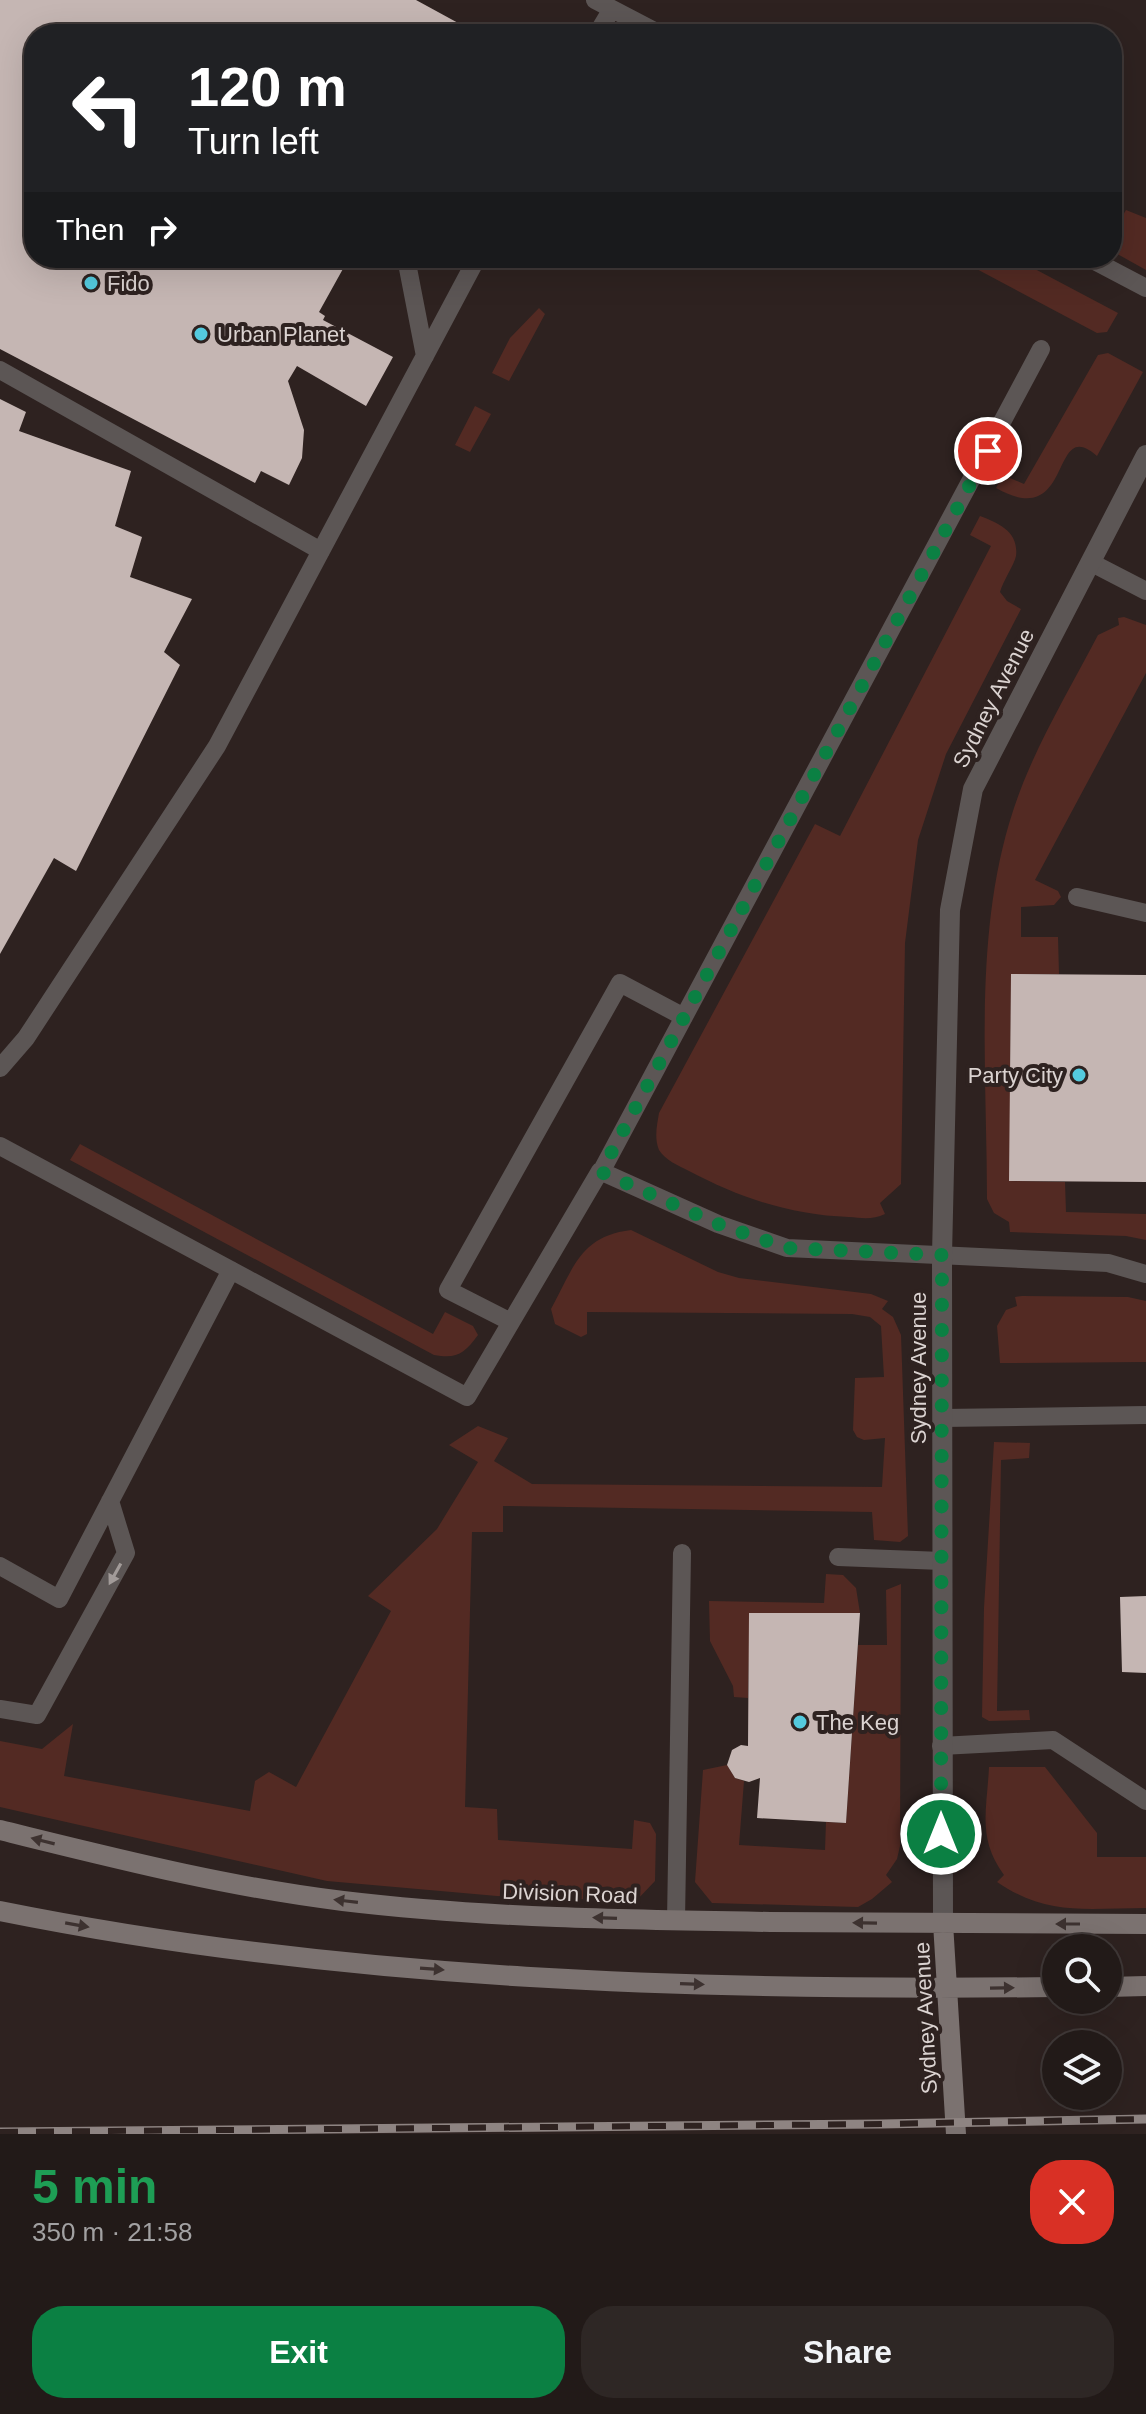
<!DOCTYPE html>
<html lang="en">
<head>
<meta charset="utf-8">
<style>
  body { margin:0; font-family:Helvetica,sans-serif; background:#2e2725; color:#f1f3f6; height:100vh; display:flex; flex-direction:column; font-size:30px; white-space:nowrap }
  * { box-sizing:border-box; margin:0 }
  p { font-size:26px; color:#a2a1a2 }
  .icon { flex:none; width:44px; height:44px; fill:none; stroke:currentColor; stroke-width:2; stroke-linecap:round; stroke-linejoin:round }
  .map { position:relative; height:2134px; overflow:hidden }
  .details { display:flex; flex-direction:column; background:#221a18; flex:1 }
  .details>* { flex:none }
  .top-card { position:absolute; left:24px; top:24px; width:1098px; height:244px; border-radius:32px; box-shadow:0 8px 32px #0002,0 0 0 2px #3f3837; background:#202124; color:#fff; overflow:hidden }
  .controls { position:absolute; left:1042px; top:1934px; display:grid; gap:16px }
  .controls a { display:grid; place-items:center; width:80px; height:80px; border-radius:50%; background:#221a18; box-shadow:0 8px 32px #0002,0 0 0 2px #3f3837; font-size:40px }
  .pin { position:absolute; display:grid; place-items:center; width:68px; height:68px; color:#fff; margin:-34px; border:4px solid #fff; border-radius:50%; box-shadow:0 2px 8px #0007 }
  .me { position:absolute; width:88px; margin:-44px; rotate:0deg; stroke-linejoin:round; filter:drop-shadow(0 0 6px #0008) }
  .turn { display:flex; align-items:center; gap:28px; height:168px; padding:0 32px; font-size:36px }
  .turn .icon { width:104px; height:104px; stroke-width:2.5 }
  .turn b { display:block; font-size:56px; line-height:68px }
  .then { display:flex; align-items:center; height:76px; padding:0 32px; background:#0003; gap:16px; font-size:30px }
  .round { display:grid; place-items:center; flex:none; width:84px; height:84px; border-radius:32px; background:#2e2725 }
  .summary { display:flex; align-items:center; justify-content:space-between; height:136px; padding:0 32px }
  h1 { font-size:48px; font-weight:600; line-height:60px; color:#1e9e55 }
  .cta { display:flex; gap:16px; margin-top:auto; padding:16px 32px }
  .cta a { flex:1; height:92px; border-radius:32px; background:#0b8043; color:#fff; font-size:32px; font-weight:600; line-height:92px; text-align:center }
  .cta a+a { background:#2e2725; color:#f1f3f6 }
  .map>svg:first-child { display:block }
  .green { fill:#532a23 }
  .building { fill:#c5b6b3 }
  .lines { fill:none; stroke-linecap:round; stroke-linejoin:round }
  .lane { stroke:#5c5655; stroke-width:18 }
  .street { stroke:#5c5655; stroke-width:20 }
  .secondary { stroke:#7b7270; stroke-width:20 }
  .rail-casing { stroke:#8e8482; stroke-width:9 }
  .rail { stroke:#2e2220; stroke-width:6; stroke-dasharray:18; stroke-linecap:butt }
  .oneway { fill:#a29b99 }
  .oneway2 { fill:#3d3230 }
  .route { stroke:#0b8043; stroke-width:14; stroke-dasharray:0 25.2 }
  .poi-dot { fill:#54cade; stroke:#2e2220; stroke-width:3 }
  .labels { text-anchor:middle; stroke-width:8; stroke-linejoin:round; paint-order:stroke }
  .poi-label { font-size:22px; fill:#dbd3d1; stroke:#2e2220; text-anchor:start }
  .street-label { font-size:22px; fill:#dbd3d1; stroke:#2e2220 }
</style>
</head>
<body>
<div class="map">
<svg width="1146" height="2134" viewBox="0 0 1146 2134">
  <rect width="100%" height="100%" fill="#2e2220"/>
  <path class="green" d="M1126,210L1146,218V270L1112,251V234Z
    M956,258H1014L1118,313L1107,332L1097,333Z
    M539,308L545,314L509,381L492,373L510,338Z
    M1108,353L1143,372L1097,456C1049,414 1075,533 996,488L1003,475L1024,484L1098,355Z
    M475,406L491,414L470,452L455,445Z
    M980,516C999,523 1019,532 1016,556C1014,565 1003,581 1000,592L1007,601L1021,609L946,754L918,840L905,943L901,1184L880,1203L885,1214C873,1220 861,1218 849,1217C791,1215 740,1198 689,1171C679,1166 665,1160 659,1150C654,1138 657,1125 659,1113L815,824L840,836L991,546L970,535Z
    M1124,617L1146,625V673L1035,880L1058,891L1061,897L1054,905L1021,907V937H1058L1059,974H1011L1010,1181L1065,1182L1066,1212L1146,1214V1240L1126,1236L1010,1232L1009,1222L994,1213L987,1199C987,1072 973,933 1013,811C1033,749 1068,693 1098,635L1119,625L1118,618Z
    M80,1144L433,1334L445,1312L473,1326L478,1335C464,1354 457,1359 434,1355L70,1160Z
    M631,1230L718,1272L739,1278L871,1294L888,1301L882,1309L893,1317L901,1335L908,1536L900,1542L874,1540L872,1512L503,1506V1532H472L465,1807L497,1809L498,1840L632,1849L634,1820L650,1823L656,1834L655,1881L636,1901L497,1896L327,1881L0,1807V1741L42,1749L73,1724L64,1776L250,1811L255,1781L269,1772L296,1787L391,1611L368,1596L437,1529L478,1462L449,1445L478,1426L508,1438L494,1461L532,1484L882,1487L885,1438L864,1440L857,1437L853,1430L855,1378L884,1377L881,1326L870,1317L852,1314L587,1312V1334L581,1337L555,1324L551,1309C573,1269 580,1236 631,1230Z
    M1022,1296L1128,1297L1146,1301V1362L1000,1363L997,1326L1006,1310L1017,1306L1015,1297Z
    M994,1442L1030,1443L1029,1458L1001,1460L997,1711L1029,1710L1030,1720L989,1721L982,1717L984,1608Z
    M826,1574L843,1575L856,1588L860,1613H750L748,1698L734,1697L733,1686L710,1641L709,1601L824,1603Z
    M901,1584L900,1846L897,1859L886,1875L892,1882L872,1899L858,1907L712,1903L695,1882L703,1770L727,1765L735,1778L744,1781L739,1845L825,1850L826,1822L846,1823L858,1645H887L886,1590Z
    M989,1767H1045L1097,1833V1857H1146V1908C1088,1908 1048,1917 997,1882L1004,1875C977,1838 987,1810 989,1767Z"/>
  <path class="building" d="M0,0H416L471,30L469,34H34V258H349L319,312L325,316L323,320L393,357L366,406L297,366L288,381L304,430L302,458L289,485L261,471L255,483L0,349Z
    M0,399L26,412L19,431L131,471L115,526L142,537L130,577L192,599L164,652L180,665L76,871L54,858L0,954Z
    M1011,974L1146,975V1182L1009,1181Z
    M1146,1596V1673L1122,1672L1120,1597Z
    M749,1613H860L846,1823L757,1818L760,1778L749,1782L735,1778L727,1765L732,1750L741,1745L748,1746Z"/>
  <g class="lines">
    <path class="lane" d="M595,0L660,34
      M597,34L612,9
      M406,258L425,356
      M1089,258L1146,288
      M0,370L321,551
      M1090,562L1146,591
      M1077,897L1146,913
      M0,1068L26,1038L217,746L477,258
      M0,1146L467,1397L600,1171L718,1224L787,1248L1108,1263L1146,1274
      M601,1172L1041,349
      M511,1322L448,1290L620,983L684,1017
      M942,1418L1146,1415
      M838,1557L942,1561
      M0,1566L59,1599L231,1270
      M0,1709L37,1715L126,1553L110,1501
      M941,1746L1053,1740L1146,1801
      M676,1921L682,1553"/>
    <path class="street" d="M943,1923L942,1255L950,910L973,789L1146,455"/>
    <path class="secondary" d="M0,1830C114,1858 227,1887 343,1901C485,1918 629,1920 771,1922C896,1923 1021,1924 1146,1924
      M0,1911C347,1981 703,1991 1056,1987
      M943,1923L956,2134
      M1108,1987L1146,1986"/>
    <defs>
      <path id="rail" d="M0,2132L881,2124L1146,2119"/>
    </defs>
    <use href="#rail" class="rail-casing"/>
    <use href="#rail" class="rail"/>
  </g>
  <defs><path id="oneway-solid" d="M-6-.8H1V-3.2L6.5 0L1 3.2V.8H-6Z" transform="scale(2)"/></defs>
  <use class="oneway" href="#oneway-solid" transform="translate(115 1574) rotate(119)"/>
  <g class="oneway2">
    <use href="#oneway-solid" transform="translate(43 1841) rotate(-166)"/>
    <use href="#oneway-solid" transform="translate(346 1901) rotate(-173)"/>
    <use href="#oneway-solid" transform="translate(605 1918) rotate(-178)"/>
    <use href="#oneway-solid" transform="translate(865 1923) rotate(-179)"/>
    <use href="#oneway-solid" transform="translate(1068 1924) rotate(-180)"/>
    <use href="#oneway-solid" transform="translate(77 1925) rotate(10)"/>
    <use href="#oneway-solid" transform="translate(432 1969) rotate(4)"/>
    <use href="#oneway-solid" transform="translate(692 1984) rotate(2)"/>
    <use href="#oneway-solid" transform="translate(1002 1988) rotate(-1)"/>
  </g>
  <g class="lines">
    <path class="route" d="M941,1834L942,1255L787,1248L718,1224L601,1172L988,451"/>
  </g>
  <g class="poi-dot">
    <circle cx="91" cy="283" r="8"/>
    <circle cx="201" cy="334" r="8"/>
    <circle cx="1079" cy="1075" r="8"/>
    <circle cx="800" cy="1722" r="8"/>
  </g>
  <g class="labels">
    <g class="poi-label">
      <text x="107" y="291">Fido</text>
      <text x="217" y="342">Urban Planet</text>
      <text x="1063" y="1083" text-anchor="end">Party City</text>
      <text x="816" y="1730">The Keg</text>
    </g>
    <g class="street-label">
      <text transform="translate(993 698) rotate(-63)" y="8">Sydney Avenue</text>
      <text transform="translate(918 1368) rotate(-90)" y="8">Sydney Avenue</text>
      <text transform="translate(570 1893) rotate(2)" y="8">Division Road</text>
      <text transform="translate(925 2018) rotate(-93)" y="8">Sydney Avenue</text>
    </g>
  </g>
</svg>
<div class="controls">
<a><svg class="icon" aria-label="search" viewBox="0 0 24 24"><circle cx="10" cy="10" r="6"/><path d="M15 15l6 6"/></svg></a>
<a><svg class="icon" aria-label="layers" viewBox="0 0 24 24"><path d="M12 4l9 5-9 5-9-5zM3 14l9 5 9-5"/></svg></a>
</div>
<div class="pin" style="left:988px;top:451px;background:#d93025"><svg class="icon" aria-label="arrive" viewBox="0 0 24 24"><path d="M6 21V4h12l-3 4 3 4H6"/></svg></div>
<svg class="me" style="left:941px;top:1834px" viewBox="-20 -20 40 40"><circle r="17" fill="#0b8043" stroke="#fff" stroke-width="3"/><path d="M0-11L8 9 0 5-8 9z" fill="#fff"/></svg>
<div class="top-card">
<div class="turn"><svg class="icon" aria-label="left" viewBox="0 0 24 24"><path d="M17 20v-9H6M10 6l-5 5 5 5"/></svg><div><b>120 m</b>Turn left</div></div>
<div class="then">Then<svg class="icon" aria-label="right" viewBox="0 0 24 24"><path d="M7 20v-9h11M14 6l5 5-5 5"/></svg></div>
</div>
</div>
<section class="details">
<div class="summary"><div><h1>5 min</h1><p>350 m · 21:58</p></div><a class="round" style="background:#d93025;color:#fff"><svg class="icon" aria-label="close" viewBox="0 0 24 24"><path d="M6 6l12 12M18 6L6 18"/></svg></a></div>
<div class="cta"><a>Exit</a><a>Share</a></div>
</section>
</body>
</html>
